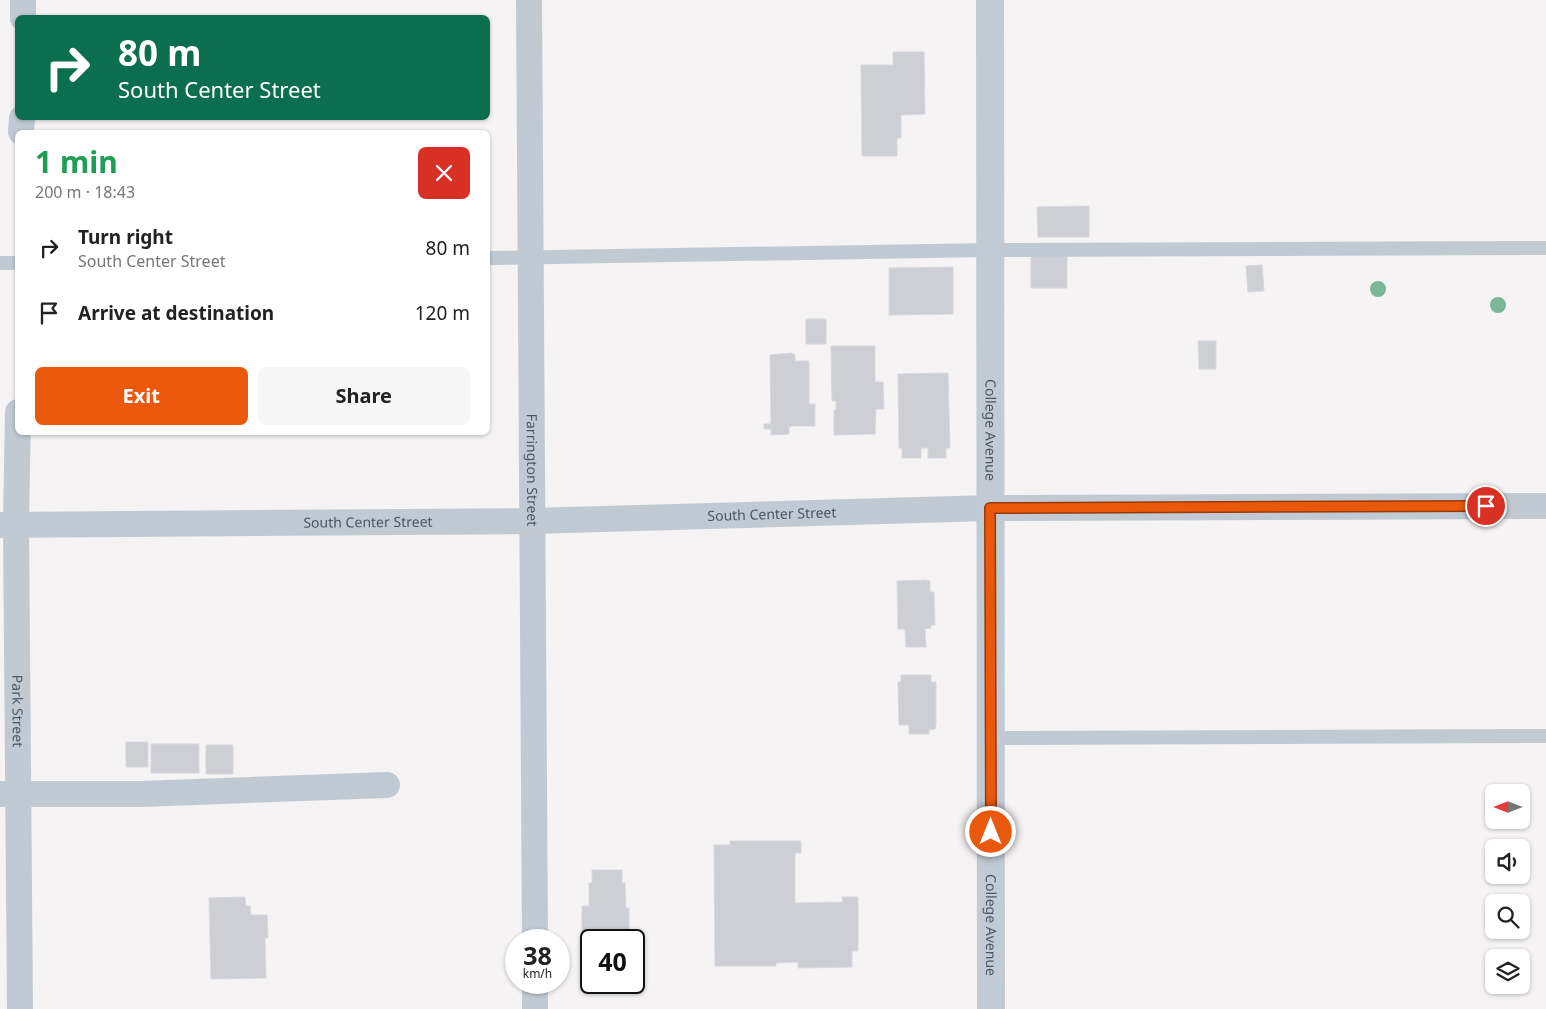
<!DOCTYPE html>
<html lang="en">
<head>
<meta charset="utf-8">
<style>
  body { margin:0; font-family:"Noto Sans",sans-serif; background:#f6f6f6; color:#222; height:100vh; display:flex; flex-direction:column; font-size:19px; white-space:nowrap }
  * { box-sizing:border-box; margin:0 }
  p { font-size:16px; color:#767676 }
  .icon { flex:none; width:28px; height:28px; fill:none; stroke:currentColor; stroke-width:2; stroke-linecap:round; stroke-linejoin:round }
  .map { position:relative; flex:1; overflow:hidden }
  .sheet { position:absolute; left:15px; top:130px; width:475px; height:305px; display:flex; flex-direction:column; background:#fff; border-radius:8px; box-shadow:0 1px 4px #0004 }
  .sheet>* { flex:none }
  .banner { position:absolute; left:15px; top:15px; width:475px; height:105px; border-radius:8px; box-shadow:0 1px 4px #0004; background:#0b6e4f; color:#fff; overflow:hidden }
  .needle { width:32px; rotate:270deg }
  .controls { position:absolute; left:1485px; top:784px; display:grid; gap:10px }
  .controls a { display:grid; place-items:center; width:45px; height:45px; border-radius:8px; background:#fff; box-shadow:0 1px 4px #0004; font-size:25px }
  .speed { position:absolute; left:505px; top:929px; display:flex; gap:10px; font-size:25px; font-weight:700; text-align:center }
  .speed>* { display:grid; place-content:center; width:65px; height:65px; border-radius:50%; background:#fff; box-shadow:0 1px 4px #0004; line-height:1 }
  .speed small { font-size:12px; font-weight:400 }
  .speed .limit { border:2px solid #111; border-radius:8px; background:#fff; color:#111 }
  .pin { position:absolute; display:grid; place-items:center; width:42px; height:42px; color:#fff; margin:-21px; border:2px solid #fff; border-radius:50%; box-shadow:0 1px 5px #0007 }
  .me { position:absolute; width:55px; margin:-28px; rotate:0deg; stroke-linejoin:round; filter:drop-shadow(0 0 4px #0008) }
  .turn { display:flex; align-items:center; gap:18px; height:105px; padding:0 20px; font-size:22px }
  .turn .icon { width:65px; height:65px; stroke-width:2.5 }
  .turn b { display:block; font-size:35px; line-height:42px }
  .round { display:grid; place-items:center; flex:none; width:52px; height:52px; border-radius:8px; background:#f6f6f6 }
  .summary { display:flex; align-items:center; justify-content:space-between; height:85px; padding:0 20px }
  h1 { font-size:30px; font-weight:700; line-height:38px; color:#1e9e55 }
  .action { display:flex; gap:10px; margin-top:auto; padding:10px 20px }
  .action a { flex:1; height:58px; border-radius:8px; background:#ea580c; color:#fff; font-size:20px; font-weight:700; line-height:58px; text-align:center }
  .action a+a { background:#f6f6f6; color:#222 }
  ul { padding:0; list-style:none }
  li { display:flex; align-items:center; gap:15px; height:65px; padding:0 20px }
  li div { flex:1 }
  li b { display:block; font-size:19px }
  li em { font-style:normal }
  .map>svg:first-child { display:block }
  .building { fill:#cdcfd5; stroke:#d7d9de }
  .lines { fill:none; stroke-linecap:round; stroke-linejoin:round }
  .lane { stroke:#c1cad2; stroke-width:14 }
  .street { stroke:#c1cad2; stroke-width:26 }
  .secondary { stroke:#c1cbd6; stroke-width:28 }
  .tree { fill:#7bb799 }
  .route-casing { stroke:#983908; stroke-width:12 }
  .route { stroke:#ea580c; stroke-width:9 }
  .labels { text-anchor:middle; stroke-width:5; stroke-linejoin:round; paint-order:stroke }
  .street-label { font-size:14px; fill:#4a5661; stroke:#fff }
</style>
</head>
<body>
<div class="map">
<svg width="1546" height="1009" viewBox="0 0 1546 1009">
  <rect width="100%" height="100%" fill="#f5f3f3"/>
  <path class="building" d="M893,52H924L925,114L901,115V138H897V156H862L861,65H893Z
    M1089,206V237H1038L1037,207Z
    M1031,256H1067V288H1031Z
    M1262,265L1264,291L1248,292L1246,266Z
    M953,267V314L889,315V268Z
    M806,319H826V344H806Z
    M1198,341H1216V369H1199Z
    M831,346H875V382H883L884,409H876L875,434L834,435V410H836V401H832Z
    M791,353L795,355V361H809V404H815V426H791L789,428V434L771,435V429H764V424H771L770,355Z
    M948,373L950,448H946V458H928V448H921V458H902V448H899L898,374Z
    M925,580L930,581V592H934L935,625H931V628L925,629L926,647H906L905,629H898L897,581Z
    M901,675H931V682H936V725L935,729L929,730V734H909V725H899L898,682H901Z
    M126,742H148V767H126Z
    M151,744H199V773H151Z
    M206,745H233V774H206Z
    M730,841H801V853H795V903L843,902L842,897H858V951H852V967L798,968V962L776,963V966H715L714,845H730Z
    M592,870H622V883H625L626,908H629V940H591L590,963V935H582V906H589V883H592Z
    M245,897L246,906H250L251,915H267L268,938H265L266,978L211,979L209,898Z"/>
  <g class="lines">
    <path class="lane" d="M488,258L990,250L1546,248
      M0,263H18
      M991,738L1546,736"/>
    <g class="street">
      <path id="s1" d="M529,0L535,940"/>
      <path d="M23,18V0"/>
      <path d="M21,132L22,118"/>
      <path id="s2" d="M18,412L16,525L20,1009"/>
      <path id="s3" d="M0,525L531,521L990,508L1546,506"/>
      <path d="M0,794H141L387,785"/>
      <path d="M535,982V1009"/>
    </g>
    <path class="secondary" id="s4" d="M990,0L991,1009"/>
  </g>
  <g class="tree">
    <circle cx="1378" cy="289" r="8"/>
    <circle cx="1498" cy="305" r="8"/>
  </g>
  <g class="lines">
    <defs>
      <path id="route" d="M991,832L990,508L1486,506"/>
    </defs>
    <use href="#route" class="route-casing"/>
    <use href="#route" class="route"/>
  </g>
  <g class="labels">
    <g class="street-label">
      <text dy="5" stroke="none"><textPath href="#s4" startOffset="430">College Avenue</textPath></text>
      <text dy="5" stroke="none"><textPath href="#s1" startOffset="470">Farrington Street</textPath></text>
      <text dy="5" stroke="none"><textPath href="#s3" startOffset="772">South Center Street</textPath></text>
      <text dy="5" stroke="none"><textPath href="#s3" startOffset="368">South Center Street</textPath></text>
      <text dy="5" stroke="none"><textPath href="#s2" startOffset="299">Park Street</textPath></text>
      <text dy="5" stroke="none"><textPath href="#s4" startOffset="925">College Avenue</textPath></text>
    </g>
  </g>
</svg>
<div class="controls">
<a><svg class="needle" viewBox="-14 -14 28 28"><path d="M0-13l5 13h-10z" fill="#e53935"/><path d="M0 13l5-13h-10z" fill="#767676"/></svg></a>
<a><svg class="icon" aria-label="sound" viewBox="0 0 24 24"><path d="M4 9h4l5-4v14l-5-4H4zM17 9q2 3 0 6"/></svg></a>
<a><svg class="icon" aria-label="search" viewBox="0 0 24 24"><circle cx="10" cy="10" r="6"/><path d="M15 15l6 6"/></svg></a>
<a><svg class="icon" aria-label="layers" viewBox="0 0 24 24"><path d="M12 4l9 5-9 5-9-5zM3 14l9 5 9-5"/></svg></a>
</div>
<div class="speed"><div>38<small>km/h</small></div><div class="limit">40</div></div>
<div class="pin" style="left:1486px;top:506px;background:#d93025"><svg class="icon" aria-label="arrive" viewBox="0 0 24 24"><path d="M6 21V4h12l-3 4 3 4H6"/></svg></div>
<svg class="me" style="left:991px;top:832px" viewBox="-20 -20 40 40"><circle r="17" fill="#ea580c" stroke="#fff" stroke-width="3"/><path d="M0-11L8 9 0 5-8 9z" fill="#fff"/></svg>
<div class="banner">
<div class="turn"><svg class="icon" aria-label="right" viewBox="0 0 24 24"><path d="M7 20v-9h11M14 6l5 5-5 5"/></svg><div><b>80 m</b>South Center Street</div></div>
</div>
<section class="sheet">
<div class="summary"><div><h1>1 min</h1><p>200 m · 18:43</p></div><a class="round" style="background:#d93025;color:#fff"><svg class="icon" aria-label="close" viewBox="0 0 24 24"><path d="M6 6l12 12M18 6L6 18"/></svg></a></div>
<ul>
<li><svg class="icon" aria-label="right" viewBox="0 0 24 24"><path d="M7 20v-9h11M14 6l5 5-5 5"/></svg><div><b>Turn right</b><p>South Center Street</p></div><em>80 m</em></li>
<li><svg class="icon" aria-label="arrive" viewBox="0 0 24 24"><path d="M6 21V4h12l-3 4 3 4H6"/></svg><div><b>Arrive at destination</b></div><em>120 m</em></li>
</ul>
<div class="action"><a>Exit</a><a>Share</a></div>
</section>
</div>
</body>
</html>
